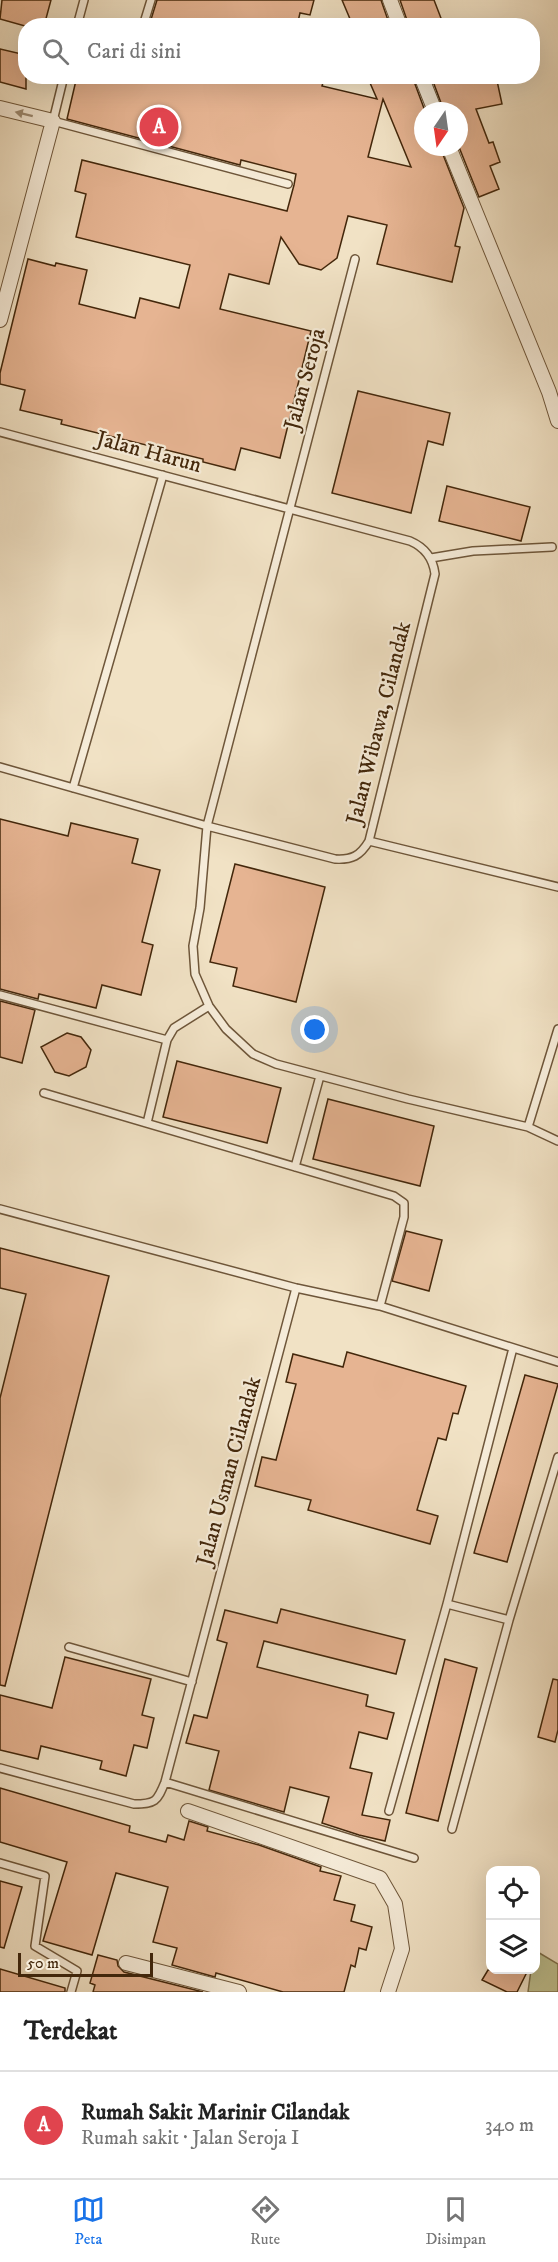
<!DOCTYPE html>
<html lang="id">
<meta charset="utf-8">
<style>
:root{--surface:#fff;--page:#f2f2f2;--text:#222;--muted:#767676;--line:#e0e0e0;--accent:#1a73e8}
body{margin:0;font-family:"IM FELL DW Pica",serif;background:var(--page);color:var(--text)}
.controls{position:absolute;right:18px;bottom:18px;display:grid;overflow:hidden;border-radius:12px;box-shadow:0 6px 24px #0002}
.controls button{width:54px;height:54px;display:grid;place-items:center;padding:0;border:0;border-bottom:2px solid var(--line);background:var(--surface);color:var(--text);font:30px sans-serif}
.compass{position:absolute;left:414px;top:102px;width:54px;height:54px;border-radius:50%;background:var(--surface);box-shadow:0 6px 24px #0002;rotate:193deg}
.scale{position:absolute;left:18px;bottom:15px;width:135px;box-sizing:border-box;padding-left:6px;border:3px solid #43270b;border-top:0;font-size:16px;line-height:21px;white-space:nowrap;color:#43270b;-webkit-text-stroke:4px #f6ecd9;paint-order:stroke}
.you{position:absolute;left:315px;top:1030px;width:21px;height:21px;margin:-15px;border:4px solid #fff;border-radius:50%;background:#1a73e8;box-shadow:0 0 0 9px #1a73e833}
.badge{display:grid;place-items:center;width:39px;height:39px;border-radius:50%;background:var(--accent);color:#fff;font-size:20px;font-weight:700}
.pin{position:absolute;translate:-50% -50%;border:3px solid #fff;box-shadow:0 2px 6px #0006}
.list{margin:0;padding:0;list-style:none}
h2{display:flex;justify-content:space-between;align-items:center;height:78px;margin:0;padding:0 24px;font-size:26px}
h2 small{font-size:20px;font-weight:400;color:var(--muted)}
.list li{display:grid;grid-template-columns:39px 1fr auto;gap:18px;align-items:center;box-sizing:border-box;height:108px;padding:0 24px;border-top:2px solid var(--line)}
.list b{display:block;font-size:22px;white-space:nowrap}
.list p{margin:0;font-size:20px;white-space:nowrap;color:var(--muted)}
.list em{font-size:20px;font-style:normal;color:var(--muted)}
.icon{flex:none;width:33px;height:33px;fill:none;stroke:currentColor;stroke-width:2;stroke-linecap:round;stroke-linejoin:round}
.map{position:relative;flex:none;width:558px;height:1992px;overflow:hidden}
.search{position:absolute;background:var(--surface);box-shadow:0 6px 24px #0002;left:18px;right:18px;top:18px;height:66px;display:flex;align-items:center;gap:15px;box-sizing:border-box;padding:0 21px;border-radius:24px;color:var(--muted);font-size:22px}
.sheet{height:186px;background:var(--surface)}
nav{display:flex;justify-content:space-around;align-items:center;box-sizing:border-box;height:84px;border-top:2px solid var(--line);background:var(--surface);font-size:16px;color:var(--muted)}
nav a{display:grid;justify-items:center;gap:3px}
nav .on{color:var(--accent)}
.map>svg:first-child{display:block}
</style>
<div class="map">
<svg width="558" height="1992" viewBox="0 0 558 1992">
<rect width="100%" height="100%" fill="#f1e2c5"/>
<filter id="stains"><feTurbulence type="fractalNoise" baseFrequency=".00333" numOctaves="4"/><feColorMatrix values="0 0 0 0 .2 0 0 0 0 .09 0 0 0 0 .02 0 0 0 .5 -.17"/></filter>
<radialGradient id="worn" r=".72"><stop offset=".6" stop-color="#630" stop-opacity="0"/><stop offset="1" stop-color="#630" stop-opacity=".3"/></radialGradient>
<path fill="#c0c291" stroke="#82744e" stroke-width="1.5" d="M536,1951L558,1964V1992H528L531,1970H536Z"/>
<path fill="#e6b492" stroke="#43270b" stroke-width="1.5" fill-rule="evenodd" d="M2,0H51L44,26H25L0,19Z
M157,0H314L310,15L300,13L297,26H149Z
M342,0H381L390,26H353Z
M400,0H434L444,26H409Z
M0,49L26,55V89L0,82Z
M77,76H278L292,80L293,76H325L322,86L377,99L367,76H412L425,111H423V147H440L464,208L455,246L460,247L452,282L377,264L387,225L348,216L337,258L321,270L299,264L281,237L269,284L229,274L220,309L311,331L280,458L241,448L235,470L203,462V459L61,424L62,420L20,410L25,390L0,384V373L28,259L55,266L56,263L87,270L79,304L135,318L140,298L179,308L190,265L76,237L86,194L75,191L82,160L287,211L294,185L296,174L241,160L240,165L67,119ZM383,99L411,167L368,157Z
M431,76H496L502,104L476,109L489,143L493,142L500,162L490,166L499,189L479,197L459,147V111H444Z
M358,391L450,413L443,445L428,441L411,513L332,493Z
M447,486L530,507L521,541L439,521Z
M0,819L68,836L71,823L138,839L132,863L160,870L142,942L153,945L141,995L102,985L96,1008L39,994L38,999L0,989Z
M235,864L325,887L296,1002L233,986L237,968L210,962Z
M0,1001L35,1010L22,1063L0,1057Z
M67,1033L81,1037L91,1050L86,1067L69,1076L55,1072L41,1047Z
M177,1061L281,1088L267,1143L163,1117Z
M328,1099L434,1126L420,1186L313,1159Z
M406,1231L442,1240L429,1291L392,1281Z
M0,1248L109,1276L5,1686L0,1685V1398L26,1294L0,1288Z
M347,1352L466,1386L458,1414L453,1413L446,1440L438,1438L417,1510L438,1516L430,1544L308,1510L311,1500L255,1486L262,1457L276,1460L296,1384L286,1382L293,1354L343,1367Z
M525,1375L558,1384L507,1562L474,1553Z
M281,1609L405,1640L396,1674L264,1641L257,1667L368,1695L366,1706L394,1713L387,1739L359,1732L350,1768L372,1773L362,1815L390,1820L385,1841L359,1835L322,1823L329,1797L290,1787L284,1812L209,1790L219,1751L186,1743L194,1715L207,1718L227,1643L217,1640L225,1610L277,1623Z
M65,1657L151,1679L142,1715L154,1718L147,1748L134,1745L126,1776L100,1769L102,1761L41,1746L38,1759L0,1750V1695L52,1708Z
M445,1659L477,1668L438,1821L406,1813Z
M553,1679L558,1680V1730L555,1742L538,1737Z
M0,1788L130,1826L129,1832L166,1842L168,1835L184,1840L189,1821L208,1827L207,1831L259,1845L321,1867L320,1871L341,1876L334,1900L355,1905L351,1921L372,1927L366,1950L359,1948L355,1967L351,1965L344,1992H283L216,1973L215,1977L172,1965L177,1948L153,1942L168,1887L116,1873L92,1955L43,1941L67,1862L0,1842Z
M0,1881L22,1887L4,1948L0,1947Z
M98,1955L117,1960L118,1966L124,1972L203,1992H93L95,1985L90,1983Z
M0,1969L65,1988V1992H0Z
M488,1970H528L517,1992H507L482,1980Z"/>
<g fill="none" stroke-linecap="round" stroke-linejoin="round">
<g stroke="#6e563a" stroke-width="10">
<path id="service" d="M77,26L84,0
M143,26L151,0
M64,76L53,121L288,184
M355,259L207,826L200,908L193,946L195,974L209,1006L226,1029L253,1054L276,1064L408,1099L528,1127L558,1141
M0,432L410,541C424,547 433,558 435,574L369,841C360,856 352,860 335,859L207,826L0,767
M431,558L473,551L552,547
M73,788L163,475
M369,841L558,887
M0,995L167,1040
M44,1093L394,1196L404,1203V1217L380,1306
M147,1123L167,1040L174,1028L209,1006
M528,1127L558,1029
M295,1167L320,1076
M0,1209L296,1288L380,1306L558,1362
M447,1604L509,1620
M69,1647L192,1682
M0,1768L134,1804C155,1804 157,1802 165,1782L296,1288
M165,1782L414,1858
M389,1811L447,1604L513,1348
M452,1829L509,1620L558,1457
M0,1863L45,1876L35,1946L77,1971L71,1992"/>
</g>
<g stroke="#6e563a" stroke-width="16">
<path id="minor" d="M390,0L400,26
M421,76L435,111
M0,108L53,121L0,320
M449,147L549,392L558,421
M188,1811L380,1878L395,1904L402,1949L388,1992
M126,1963L239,1992"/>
</g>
<use href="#service" stroke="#f6ecd9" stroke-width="7"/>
<use href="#minor" stroke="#f6ecd9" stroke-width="14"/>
</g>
<defs><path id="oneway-solid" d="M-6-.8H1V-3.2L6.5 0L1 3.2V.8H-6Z" transform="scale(1.5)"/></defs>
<use fill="#9c8a72" href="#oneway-solid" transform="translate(24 114) rotate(-166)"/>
<g text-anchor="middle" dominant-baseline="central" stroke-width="4.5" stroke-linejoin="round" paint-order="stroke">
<g font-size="22" fill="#43270b" stroke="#f6ecd9">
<text transform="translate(305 379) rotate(-75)">Jalan Seroja</text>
<text transform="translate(149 452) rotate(15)">Jalan Harun</text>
<text transform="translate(379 723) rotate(-76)">Jalan Wibawa, Cilandak</text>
<text transform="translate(229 1471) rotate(-75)">Jalan Usman Cilandak</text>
</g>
</g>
<rect width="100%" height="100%" filter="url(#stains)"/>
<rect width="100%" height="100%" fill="url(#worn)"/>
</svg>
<div class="controls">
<button><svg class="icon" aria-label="locate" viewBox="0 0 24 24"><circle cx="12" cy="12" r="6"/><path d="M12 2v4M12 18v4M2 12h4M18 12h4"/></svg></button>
<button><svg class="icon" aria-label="layers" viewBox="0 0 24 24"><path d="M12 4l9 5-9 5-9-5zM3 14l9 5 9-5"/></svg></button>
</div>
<svg class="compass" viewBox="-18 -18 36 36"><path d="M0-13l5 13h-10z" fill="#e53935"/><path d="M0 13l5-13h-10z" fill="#767676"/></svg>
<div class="scale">50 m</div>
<div class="you"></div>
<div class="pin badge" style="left:159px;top:127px;background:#e0444e">A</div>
<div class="search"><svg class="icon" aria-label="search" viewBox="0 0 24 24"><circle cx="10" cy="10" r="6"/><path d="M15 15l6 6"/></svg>Cari di sini</div>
</div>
<section class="sheet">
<h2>Terdekat<small></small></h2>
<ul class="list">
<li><span class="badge" style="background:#e0444e">A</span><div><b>Rumah Sakit Marinir Cilandak</b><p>Rumah sakit · Jalan Seroja I</p></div><em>340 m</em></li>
</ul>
</section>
<nav>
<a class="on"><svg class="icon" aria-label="map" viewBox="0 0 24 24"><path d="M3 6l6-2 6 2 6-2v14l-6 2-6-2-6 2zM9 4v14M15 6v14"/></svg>Peta</a>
<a><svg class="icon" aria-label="directions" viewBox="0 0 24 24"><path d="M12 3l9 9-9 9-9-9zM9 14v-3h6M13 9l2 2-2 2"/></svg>Rute</a>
<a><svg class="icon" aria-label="saved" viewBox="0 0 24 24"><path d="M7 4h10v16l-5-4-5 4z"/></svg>Disimpan</a>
</nav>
